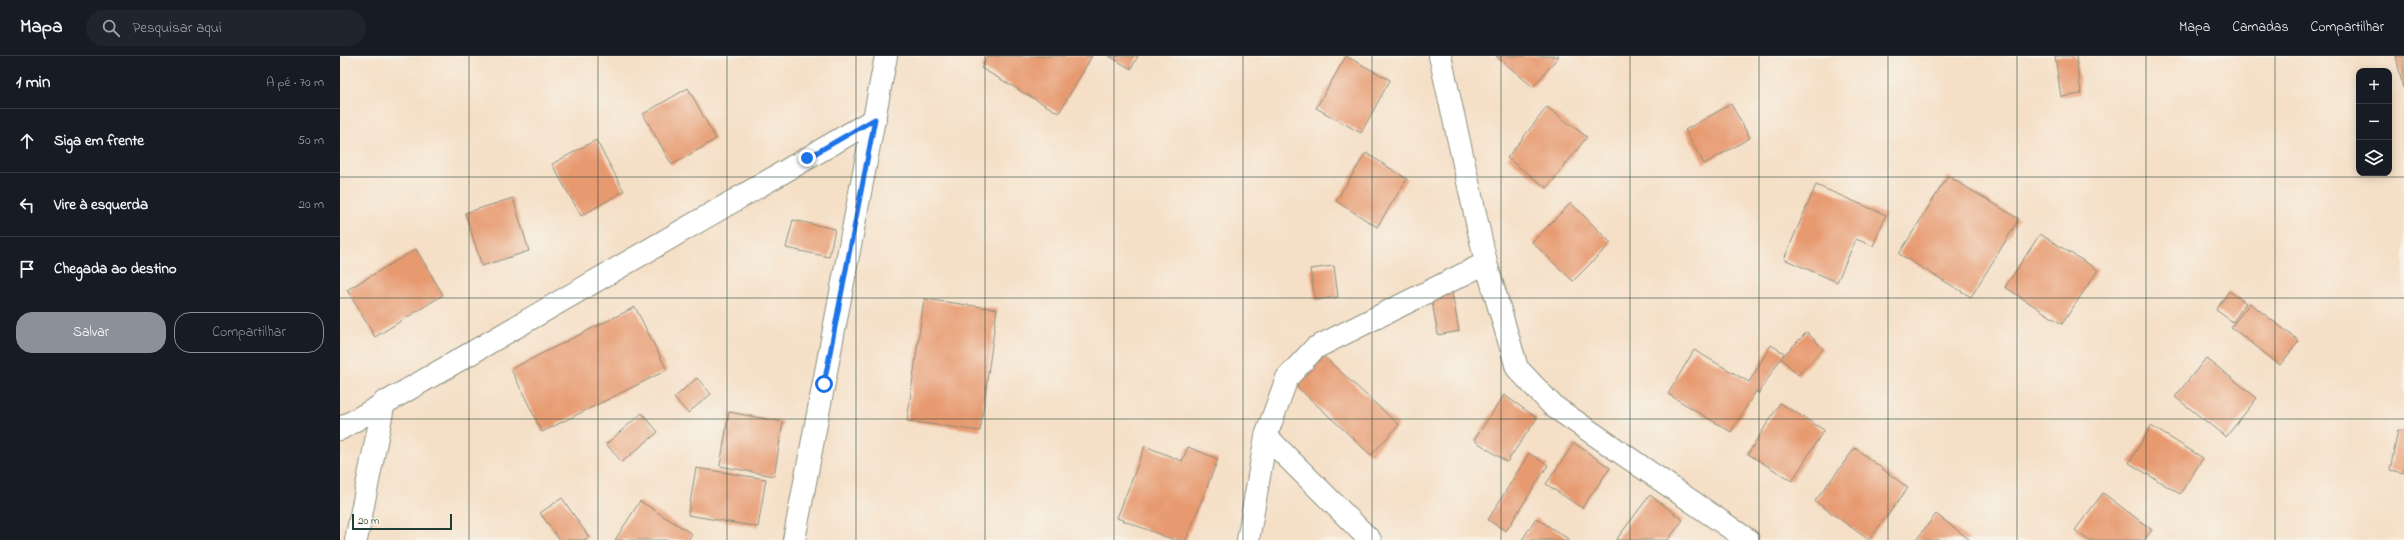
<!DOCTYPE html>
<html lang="pt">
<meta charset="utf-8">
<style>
:root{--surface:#171b24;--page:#20242c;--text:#f1f3f6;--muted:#9ea1a6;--line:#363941;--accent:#8c9099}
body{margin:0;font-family:"Indie Flower",sans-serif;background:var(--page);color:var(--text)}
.controls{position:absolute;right:12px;top:12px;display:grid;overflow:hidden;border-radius:8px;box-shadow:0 2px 10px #0003}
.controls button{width:36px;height:36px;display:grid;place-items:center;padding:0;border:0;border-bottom:1px solid var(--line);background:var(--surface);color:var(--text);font:20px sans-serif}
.scale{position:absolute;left:12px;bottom:10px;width:100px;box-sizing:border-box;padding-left:4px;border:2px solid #1f3d34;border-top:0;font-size:11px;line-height:14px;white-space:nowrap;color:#1f3d34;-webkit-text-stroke:3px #f7f3e8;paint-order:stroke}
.stop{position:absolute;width:12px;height:12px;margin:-9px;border:3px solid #1a73e8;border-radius:50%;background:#fff}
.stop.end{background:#1a73e8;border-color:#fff;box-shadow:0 1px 4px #0008}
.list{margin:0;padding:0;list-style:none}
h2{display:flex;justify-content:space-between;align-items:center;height:52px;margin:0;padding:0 16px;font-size:17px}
h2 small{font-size:13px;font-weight:400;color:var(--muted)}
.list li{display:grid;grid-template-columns:26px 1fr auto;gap:12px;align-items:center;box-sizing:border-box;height:64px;padding:0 16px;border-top:1px solid var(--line)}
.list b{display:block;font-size:15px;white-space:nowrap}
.list em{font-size:13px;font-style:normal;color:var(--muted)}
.actions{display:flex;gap:8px;padding:12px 16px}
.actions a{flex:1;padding:9px 0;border:1px solid var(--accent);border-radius:16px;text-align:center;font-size:14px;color:var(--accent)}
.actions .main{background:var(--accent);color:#fff}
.icon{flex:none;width:22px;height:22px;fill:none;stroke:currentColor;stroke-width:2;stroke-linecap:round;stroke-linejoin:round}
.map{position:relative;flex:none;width:2064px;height:484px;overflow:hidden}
header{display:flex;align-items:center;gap:24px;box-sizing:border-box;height:56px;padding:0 20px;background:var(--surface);border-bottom:1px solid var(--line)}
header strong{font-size:19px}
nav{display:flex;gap:22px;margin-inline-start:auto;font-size:14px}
.search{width:280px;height:36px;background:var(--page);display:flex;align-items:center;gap:10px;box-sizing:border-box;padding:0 14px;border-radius:22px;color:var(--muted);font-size:15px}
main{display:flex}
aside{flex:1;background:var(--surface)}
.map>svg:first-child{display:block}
</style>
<header>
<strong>Mapa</strong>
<div class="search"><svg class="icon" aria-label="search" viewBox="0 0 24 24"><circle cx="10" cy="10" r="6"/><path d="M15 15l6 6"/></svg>Pesquisar aqui</div>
<nav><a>Mapa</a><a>Camadas</a><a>Compartilhar</a></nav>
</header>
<main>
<aside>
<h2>1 min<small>A pé · 70 m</small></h2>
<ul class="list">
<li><svg class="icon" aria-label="ahead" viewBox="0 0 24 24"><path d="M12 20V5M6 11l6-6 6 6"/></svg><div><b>Siga em frente</b></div><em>50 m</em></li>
<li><svg class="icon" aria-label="left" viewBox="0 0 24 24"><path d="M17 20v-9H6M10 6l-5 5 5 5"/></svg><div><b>Vire à esquerda</b></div><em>20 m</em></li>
<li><svg class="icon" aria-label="arrive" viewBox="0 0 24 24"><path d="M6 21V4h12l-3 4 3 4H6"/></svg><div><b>Chegada ao destino</b></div></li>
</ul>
<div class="actions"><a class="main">Salvar</a><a>Compartilhar</a></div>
</aside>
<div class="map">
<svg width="2064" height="484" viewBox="0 0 2064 484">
<rect width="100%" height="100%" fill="#f7f3e8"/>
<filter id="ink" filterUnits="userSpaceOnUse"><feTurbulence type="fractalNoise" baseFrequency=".025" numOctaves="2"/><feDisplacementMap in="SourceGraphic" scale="8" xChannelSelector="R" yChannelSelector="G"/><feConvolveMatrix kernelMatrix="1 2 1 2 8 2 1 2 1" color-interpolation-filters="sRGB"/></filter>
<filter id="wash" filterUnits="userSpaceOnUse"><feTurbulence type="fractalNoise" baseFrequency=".012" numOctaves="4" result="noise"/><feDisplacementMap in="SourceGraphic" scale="16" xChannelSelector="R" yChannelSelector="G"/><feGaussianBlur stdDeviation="0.9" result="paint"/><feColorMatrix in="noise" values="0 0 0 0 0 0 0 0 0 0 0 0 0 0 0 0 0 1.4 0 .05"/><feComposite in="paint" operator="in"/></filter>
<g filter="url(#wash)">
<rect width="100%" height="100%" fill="#f5dfc6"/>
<g id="blocks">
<path fill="#e79a6f" d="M648,0H752L719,57L641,12Z
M769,0H798L791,13Z
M1006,0L1050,24L1021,77L976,52Z
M1156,0H1219L1193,31Z
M1715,0H1736L1741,38L1721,41Z
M2056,0H2064V32H2063Z
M348,32L376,83L332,109L303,58Z
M1391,48L1410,82L1364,108L1345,74Z
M1207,51L1247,81L1207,132L1167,102Z
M256,84L284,135L241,160L212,108Z
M1026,97L1067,123L1037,171L996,145Z
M1608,120L1679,163L1631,241L1559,198Z
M1476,129L1546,159L1533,190L1516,183L1497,226L1444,203Z
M173,142L189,195L142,210L125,157Z
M1231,147L1271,187L1233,225L1192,186Z
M453,164L495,173L489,201L446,192Z
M1700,178L1758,214L1722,268L1665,231Z
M76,193L103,239L35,281L7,234Z
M994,210L998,241L975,244L970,213Z
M1110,225L1119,275L1098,279L1089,229Z
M1889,235L1906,247L1893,266L1876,254Z
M584,243L657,253L640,375L567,365Z
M1910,247L1959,285L1940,309L1891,271Z
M295,251L327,314L202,376L171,313Z
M1467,276L1483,293L1458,319L1441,302Z
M1431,289L1444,297L1419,337L1416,335L1391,376L1328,338L1354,294L1409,326Z
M981,298L1059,369L1031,399L954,328Z
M1866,302L1917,342L1886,381L1835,341Z
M357,322L371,338L348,357L334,342Z
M1164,339L1197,362L1167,406L1134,384Z
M1440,347L1484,374L1452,425L1408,398Z
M389,356L443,366L434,420L380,410Z
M302,357L318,376L282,406L266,388Z
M1811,370L1863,402L1840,438L1789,407Z
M2058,374L2064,375V417L2050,414Z
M1234,387L1270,412L1242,452L1206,428Z
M805,390L842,405L848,391L878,403L846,484H834L777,462Z
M1515,392L1568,432L1529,484L1475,445Z
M1189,397L1208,409L1166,475L1148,464Z
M356,412L426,423L418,471L348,459Z
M1763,437L1812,474L1804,484H1748L1735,474Z
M1310,439L1343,464L1328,484H1276Z
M222,442L249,481L244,484H220L200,457Z
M300,445L352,478L348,484H275Z
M1596,458L1630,484H1576Z
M1196,462L1230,484H1182Z"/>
</g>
</g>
<g filter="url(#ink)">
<use href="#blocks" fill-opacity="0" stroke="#8a8e7d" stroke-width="1"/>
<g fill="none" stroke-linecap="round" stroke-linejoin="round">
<g stroke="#8a8e7d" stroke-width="24">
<path id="street" d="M1100,0L1146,207L1177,312L1213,350L1408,484
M0,373L535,63
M926,380L1030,484
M16,484L44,346
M454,484L546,0
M908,484L926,380L947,322L975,292L1146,207"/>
</g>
<use href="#street" stroke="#fff" stroke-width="22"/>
</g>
</g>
<g fill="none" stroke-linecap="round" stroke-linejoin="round" filter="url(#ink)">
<path stroke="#1a73e8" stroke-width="5" d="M467,102L535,63L484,328"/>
</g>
<path fill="none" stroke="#1f3d34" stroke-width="1" stroke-opacity="0.55" d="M129,0V484M258,0V484M387,0V484M516,0V484M645,0V484M774,0V484M903,0V484M1032,0V484M1161,0V484M1290,0V484M1419,0V484M1548,0V484M1677,0V484M1806,0V484M1935,0V484M0,121H2064M0,242H2064M0,363H2064"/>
</svg>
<div class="controls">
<button>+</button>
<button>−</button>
<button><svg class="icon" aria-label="layers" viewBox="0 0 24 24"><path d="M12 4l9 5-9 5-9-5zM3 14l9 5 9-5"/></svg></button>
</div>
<div class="scale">20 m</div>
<div class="stop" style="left:484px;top:328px"></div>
<div class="stop end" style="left:467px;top:102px"></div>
</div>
</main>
